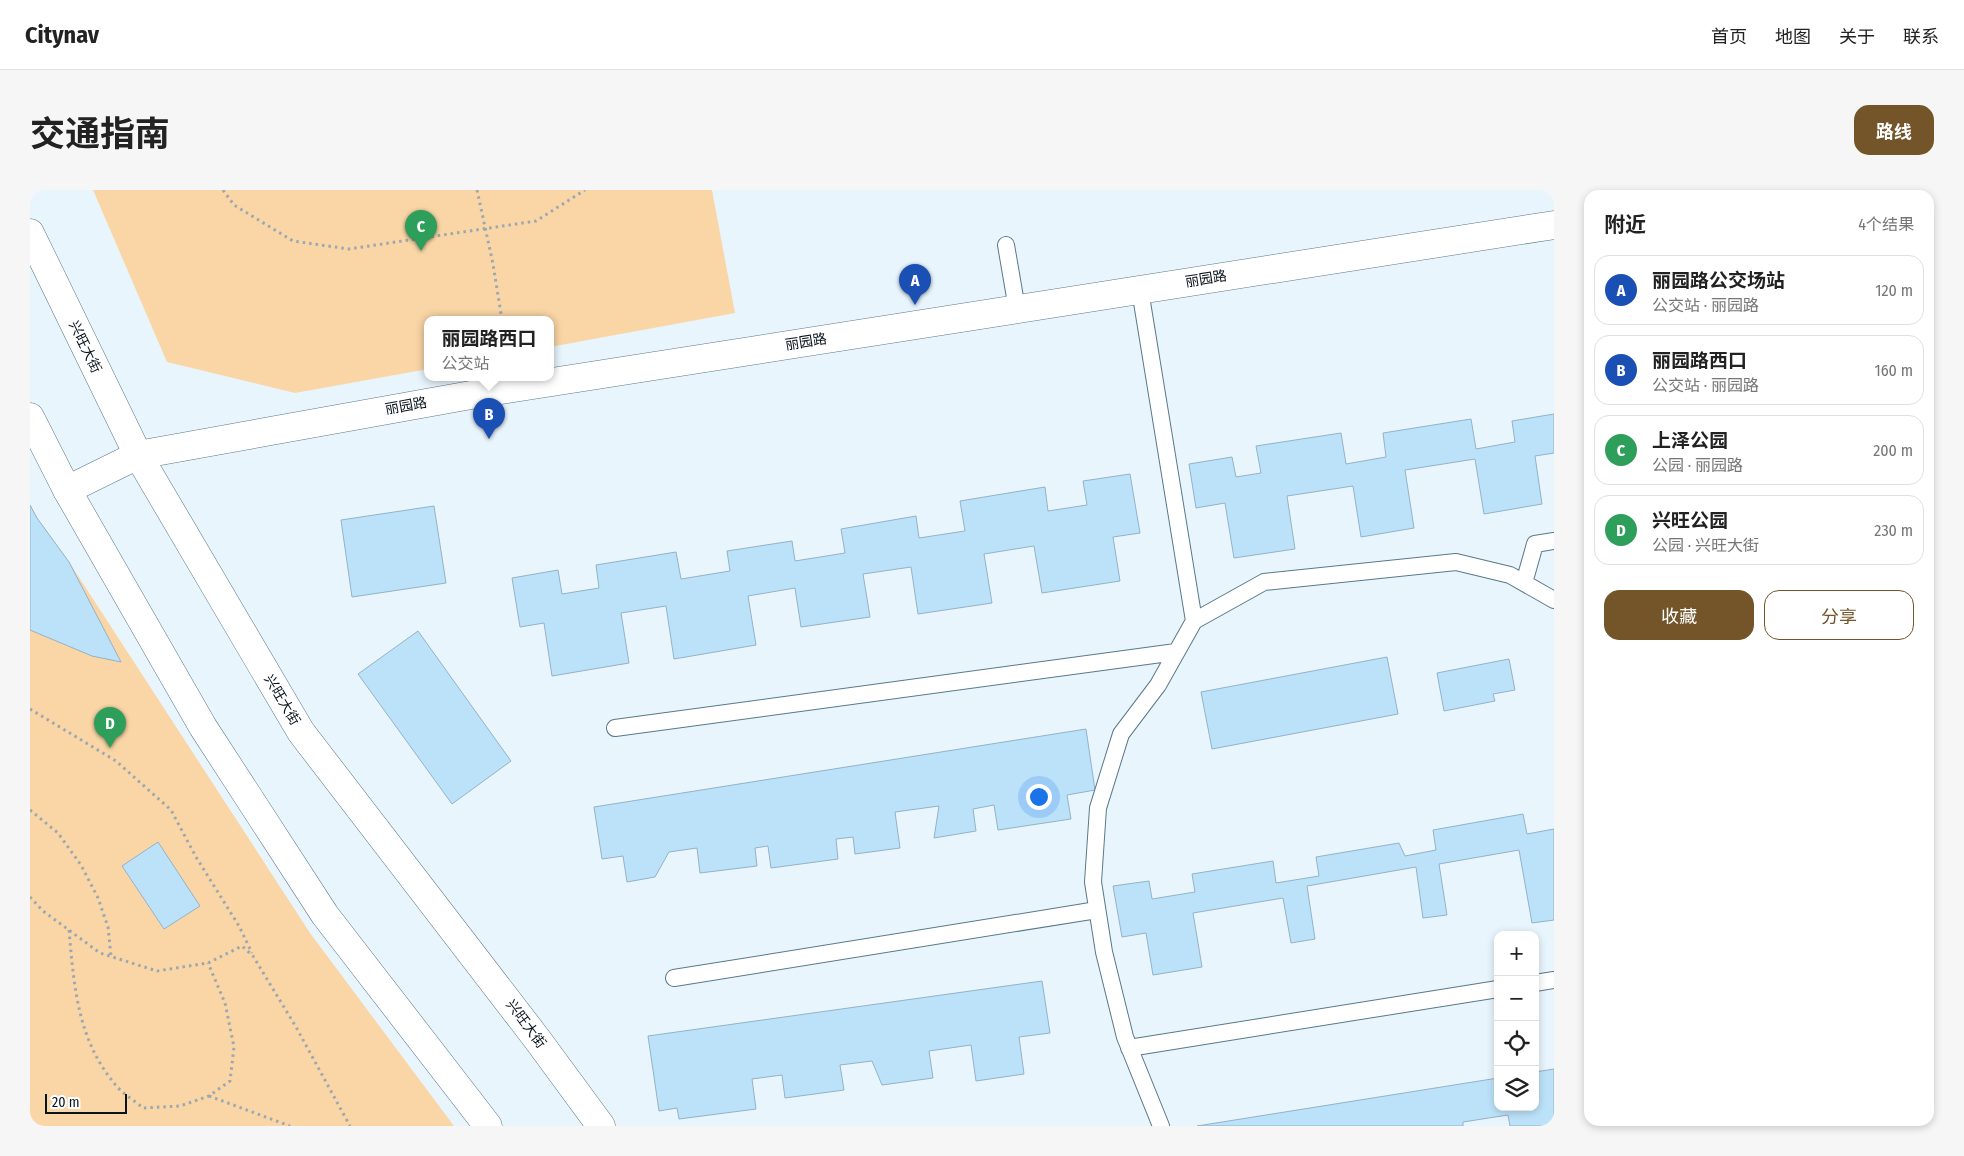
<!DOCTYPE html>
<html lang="zh">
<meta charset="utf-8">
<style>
:root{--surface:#fff;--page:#f6f6f6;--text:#222;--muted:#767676;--line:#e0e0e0;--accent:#735529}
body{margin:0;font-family:"Fira Sans Condensed","Noto Sans SC",sans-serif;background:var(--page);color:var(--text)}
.controls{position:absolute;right:15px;bottom:15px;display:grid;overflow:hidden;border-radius:10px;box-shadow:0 2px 8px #0003}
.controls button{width:45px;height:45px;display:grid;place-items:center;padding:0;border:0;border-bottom:1px solid var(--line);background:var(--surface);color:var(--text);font:25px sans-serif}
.scale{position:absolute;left:15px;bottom:12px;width:82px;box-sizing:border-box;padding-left:5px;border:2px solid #08131b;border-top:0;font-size:14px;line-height:18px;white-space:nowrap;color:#08131b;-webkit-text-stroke:4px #fff;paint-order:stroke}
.you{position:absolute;left:1008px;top:606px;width:18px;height:18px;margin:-12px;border:4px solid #fff;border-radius:50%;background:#1a73e8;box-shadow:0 0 0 8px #1a73e833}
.badge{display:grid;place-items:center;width:32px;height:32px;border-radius:50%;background:var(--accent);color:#fff;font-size:16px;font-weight:700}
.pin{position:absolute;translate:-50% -41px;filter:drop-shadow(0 1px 2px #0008)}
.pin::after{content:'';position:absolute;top:26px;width:18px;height:15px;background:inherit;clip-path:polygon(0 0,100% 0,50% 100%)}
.popup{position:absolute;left:394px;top:126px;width:130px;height:65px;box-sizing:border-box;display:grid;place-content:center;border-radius:10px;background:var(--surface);filter:drop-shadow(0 1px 4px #0005);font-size:16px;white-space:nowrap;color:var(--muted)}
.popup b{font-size:19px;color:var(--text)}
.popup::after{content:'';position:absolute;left:50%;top:100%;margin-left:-10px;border:10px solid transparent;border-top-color:var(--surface)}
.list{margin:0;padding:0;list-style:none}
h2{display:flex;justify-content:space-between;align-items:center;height:65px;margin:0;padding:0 20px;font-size:21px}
h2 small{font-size:16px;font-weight:400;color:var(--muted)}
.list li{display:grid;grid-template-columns:32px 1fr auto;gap:15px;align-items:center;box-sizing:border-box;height:70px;margin:0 10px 10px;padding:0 10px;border:1px solid var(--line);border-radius:15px}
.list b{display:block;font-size:19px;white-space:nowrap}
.list p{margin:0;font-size:16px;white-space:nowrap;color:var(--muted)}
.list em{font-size:16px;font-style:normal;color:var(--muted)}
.actions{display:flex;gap:10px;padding:15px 20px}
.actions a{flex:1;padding:11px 0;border:1px solid var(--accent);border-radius:15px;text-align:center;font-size:18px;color:var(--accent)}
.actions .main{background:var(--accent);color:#fff}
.icon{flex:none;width:28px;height:28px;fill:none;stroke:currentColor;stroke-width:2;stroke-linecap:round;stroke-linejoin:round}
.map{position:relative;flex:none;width:1524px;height:936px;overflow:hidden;border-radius:15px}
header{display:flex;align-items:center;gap:30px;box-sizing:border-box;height:70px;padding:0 25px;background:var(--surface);border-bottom:1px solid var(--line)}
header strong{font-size:24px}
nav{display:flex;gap:28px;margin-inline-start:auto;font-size:18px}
.intro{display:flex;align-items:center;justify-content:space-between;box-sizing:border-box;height:120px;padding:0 30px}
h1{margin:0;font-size:35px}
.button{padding:12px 22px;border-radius:15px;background:var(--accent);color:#fff;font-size:18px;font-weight:700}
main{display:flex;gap:30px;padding:0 30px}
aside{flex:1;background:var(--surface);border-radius:15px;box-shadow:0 2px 8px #0003}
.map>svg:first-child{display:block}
</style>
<header>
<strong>Citynav</strong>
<nav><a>首页</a><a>地图</a><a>关于</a><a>联系</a></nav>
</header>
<div class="intro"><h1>交通指南</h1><a class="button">路线</a></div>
<main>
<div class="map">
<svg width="1524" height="936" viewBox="0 0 1524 936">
<rect width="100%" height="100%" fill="#e8f5fd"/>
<path fill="#fad6a6" d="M63,0H682L705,123L520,157V130H398V179L265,203L137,172Z
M0,315L7,328L39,372L280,743L424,936H0Z"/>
<path fill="#bce2fa" stroke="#93b2c6" d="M1524,224V263L1505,266L1512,314L1454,324L1445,269L1375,280L1384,338L1331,347L1323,296L1257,306L1265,359L1204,368L1195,313L1166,318L1159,274L1202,267L1206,287L1231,283L1226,256L1311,243L1316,274L1356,267L1353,243L1441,229L1446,259L1485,252L1482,231Z
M1100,284L1110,343L1083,347L1090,391L1012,403L1004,356L954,364L962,413L888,424L881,377L833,384L840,427L771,437L765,398L718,406L726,455L644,469L636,416L591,423L599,473L522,486L514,433L490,437L482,388L528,380L532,404L569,398L566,375L646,362L651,389L700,381L697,361L762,351L765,371L815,363L811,339L886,326L889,348L935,341L930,311L1015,297L1018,321L1057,315L1053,291Z
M0,315L7,328L39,372L91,472L62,466L0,440Z
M404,316L416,393L322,407L311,330Z
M388,441L481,571L422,614L328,484Z
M1357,467L1368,524L1182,559L1171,502Z
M1479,469L1485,500L1463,504L1465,511L1414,521L1407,483Z
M1056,539L1065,600L1037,605L1041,629L968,640L964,615L943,619L946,641L904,648L909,616L865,622L870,658L825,664L823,647L806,649L808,669L741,678L738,656L725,658L727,676L670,683L667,658L639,662L625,687L597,692L593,666L572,669L564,617Z
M1493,624L1497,644L1524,639V730L1502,733L1489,660L1409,674L1417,725L1393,728L1386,677L1277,696L1285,749L1261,753L1253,708L1163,723L1172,777L1123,785L1116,743L1092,747L1083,696L1119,691L1122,709L1165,702L1162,684L1243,671L1246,693L1289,686L1286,667L1369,653L1375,666L1406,660L1403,640Z
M128,652L170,716L134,739L92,676Z
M1012,791L1020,843L989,847L994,884L946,891L941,855L899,861L903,888L852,895L842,871L810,875L814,900L755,908L752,885L722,889L726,919L649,929L647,918L629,921L618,846Z
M1524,879V936H1480L1478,925L1433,932V936H1167L1468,888V917H1505V882Z"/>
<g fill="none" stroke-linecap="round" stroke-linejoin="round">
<g stroke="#5a788a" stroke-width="18">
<path id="service" d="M976,55L987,119
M1110,100L1164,431
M1494,393L1505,354L1524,351
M585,538L1146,462
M644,788L1067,720
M1505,793L1524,790
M1099,858L1468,799
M1131,936L1095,847L1074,762L1063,692L1068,618L1091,544L1128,495L1164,431L1234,392L1426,372L1480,385L1524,410"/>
</g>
<g stroke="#5a788a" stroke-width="29">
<path id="tertiary" d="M37,300L108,265L452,203L1524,35"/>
</g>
<g stroke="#5a788a" stroke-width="29">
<path id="secondary" d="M0,43L108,265L271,542L507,849L571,936
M0,227L37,300L173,537L295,725L458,936"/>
</g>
<path stroke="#9ca8b0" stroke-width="3" stroke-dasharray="2.5 4" stroke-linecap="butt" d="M193,0L204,15L263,51L319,59L506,31L555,0
M447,0L463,74L472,130
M0,519L86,571L141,620L166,667L209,736L222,763
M0,620L28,643L51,675L68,708L78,737L81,766
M0,707L13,721L70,763L127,781L178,773L212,756L223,766L266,837L320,936
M39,740C44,795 47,848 84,893C91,903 104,910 113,918L150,916L179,906L200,891L204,857L195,813L178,773
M179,906L260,936"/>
<use href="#service" stroke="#fff" stroke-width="16"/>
<use href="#tertiary" stroke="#fff" stroke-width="28"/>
<use href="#secondary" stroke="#fff" stroke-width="28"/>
</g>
<g text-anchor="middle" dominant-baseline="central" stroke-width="4" stroke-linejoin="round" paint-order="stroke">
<g font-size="14" fill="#08131b" stroke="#fff">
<text transform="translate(1176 89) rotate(-9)">丽园路</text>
<text transform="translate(776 152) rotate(-9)">丽园路</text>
<text transform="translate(55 157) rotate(64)">兴旺大街</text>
<text transform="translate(376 216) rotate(-10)">丽园路</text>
<text transform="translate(252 510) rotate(59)">兴旺大街</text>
<text transform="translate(496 834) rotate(53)">兴旺大街</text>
</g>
</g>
</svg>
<div class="controls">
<button>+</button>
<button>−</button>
<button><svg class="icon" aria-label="locate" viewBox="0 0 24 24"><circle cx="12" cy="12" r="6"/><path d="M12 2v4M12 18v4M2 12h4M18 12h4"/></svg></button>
<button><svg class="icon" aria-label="layers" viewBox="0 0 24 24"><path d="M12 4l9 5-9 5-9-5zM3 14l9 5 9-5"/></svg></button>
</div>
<div class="scale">20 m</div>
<div class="you"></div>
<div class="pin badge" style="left:885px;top:115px;background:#1a4fb4">A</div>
<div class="pin badge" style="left:459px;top:249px;background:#1a4fb4">B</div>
<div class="popup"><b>丽园路西口</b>公交站</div>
<div class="pin badge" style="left:391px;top:61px;background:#2e9e5b">C</div>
<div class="pin badge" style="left:80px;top:558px;background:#2e9e5b">D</div>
</div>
<aside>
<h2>附近<small>4个结果</small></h2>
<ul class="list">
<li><span class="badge" style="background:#1a4fb4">A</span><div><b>丽园路公交场站</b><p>公交站 · 丽园路</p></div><em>120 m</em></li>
<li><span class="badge" style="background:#1a4fb4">B</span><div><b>丽园路西口</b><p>公交站 · 丽园路</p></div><em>160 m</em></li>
<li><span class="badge" style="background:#2e9e5b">C</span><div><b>上泽公园</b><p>公园 · 丽园路</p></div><em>200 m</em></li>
<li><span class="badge" style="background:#2e9e5b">D</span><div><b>兴旺公园</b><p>公园 · 兴旺大街</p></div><em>230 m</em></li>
</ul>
<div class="actions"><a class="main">收藏</a><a>分享</a></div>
</aside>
</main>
